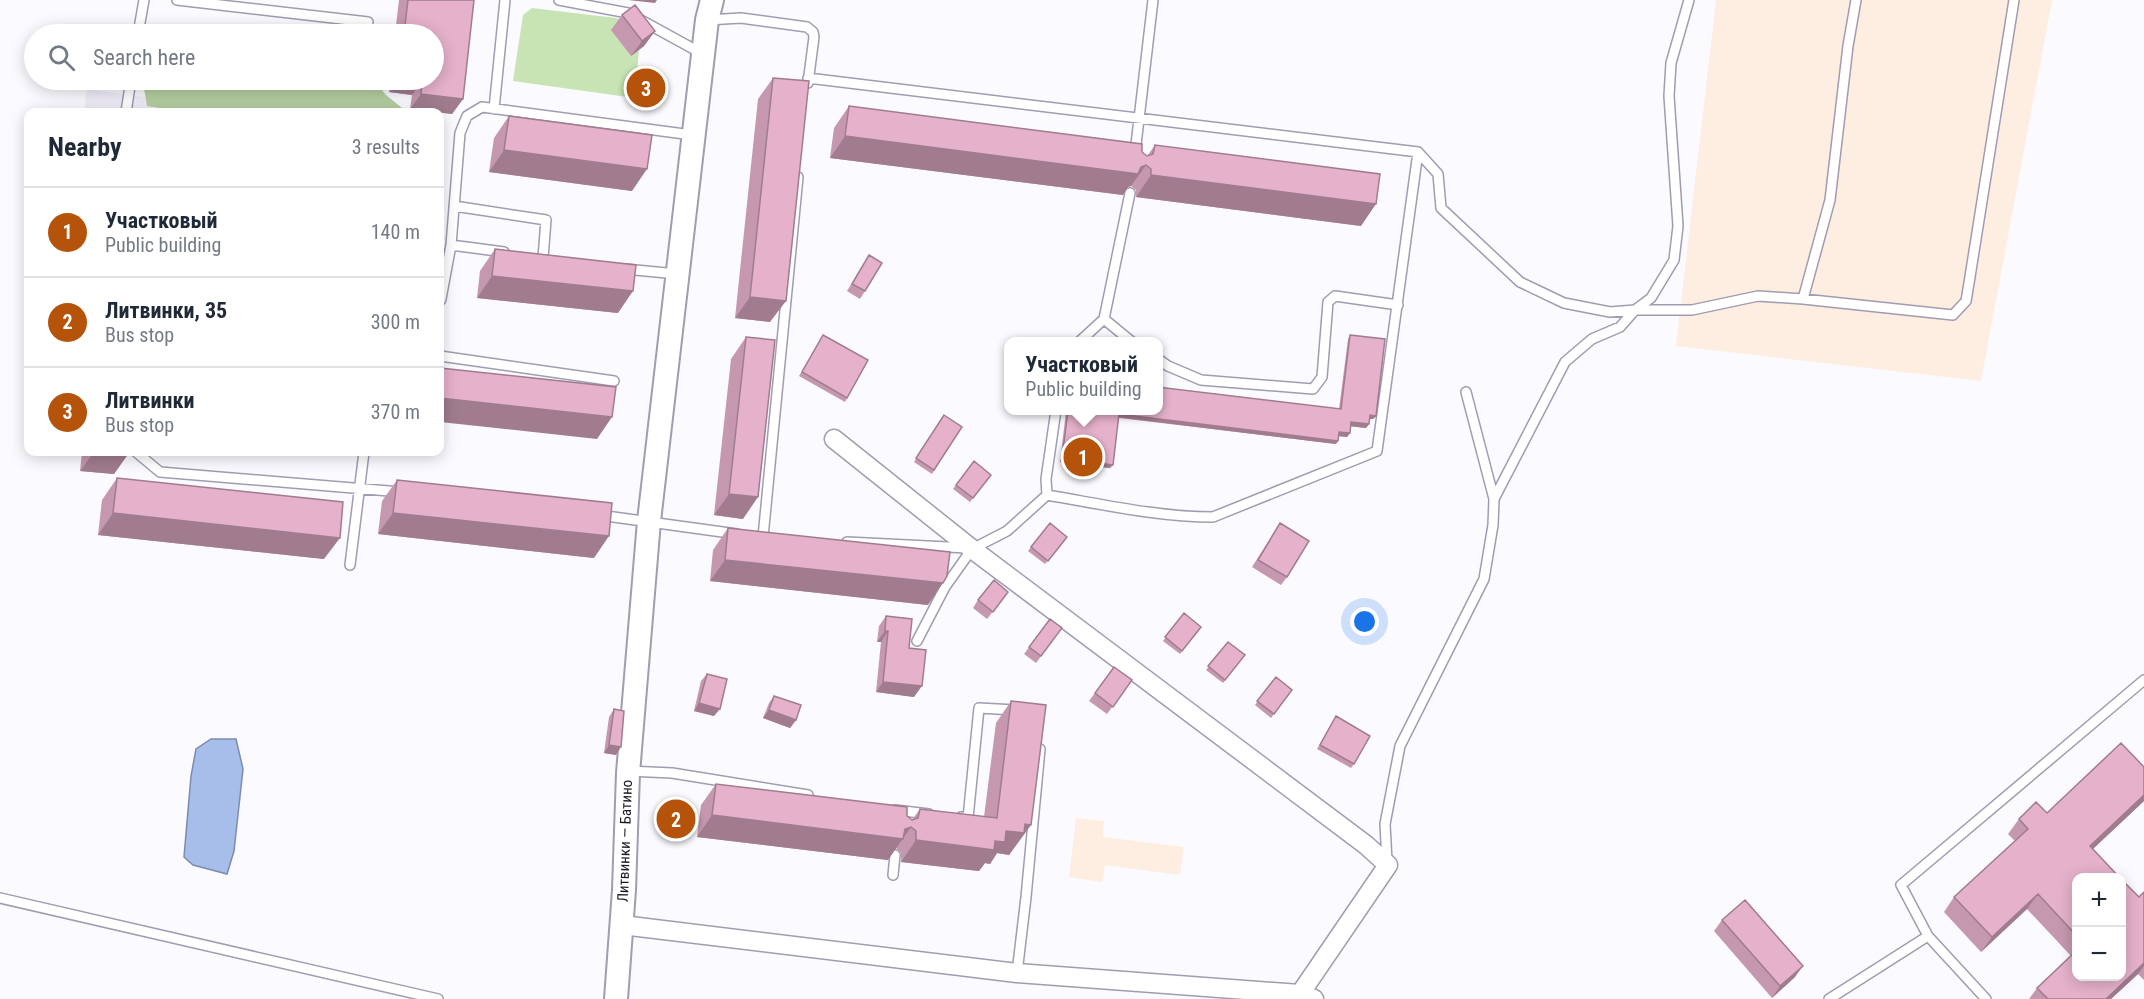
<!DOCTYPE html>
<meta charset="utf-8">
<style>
:root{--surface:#fff;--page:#f6f6f7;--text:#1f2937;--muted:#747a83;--line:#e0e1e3;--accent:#b45309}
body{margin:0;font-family:"Roboto Condensed",sans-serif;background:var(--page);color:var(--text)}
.controls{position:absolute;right:18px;bottom:18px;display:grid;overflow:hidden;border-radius:12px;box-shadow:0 3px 15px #0003}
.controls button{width:54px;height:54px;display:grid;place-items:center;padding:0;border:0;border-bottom:2px solid var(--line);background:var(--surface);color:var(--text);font:30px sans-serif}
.you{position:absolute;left:1365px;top:622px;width:21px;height:21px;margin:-15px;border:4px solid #fff;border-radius:50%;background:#1a73e8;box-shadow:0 0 0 9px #1a73e833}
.badge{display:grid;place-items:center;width:39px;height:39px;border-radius:50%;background:var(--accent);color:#fff;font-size:20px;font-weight:700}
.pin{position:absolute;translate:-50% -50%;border:3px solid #fff;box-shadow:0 2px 6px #0006}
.popup{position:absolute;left:1004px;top:337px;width:159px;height:78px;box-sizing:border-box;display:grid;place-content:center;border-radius:12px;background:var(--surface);filter:drop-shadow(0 2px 4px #0005);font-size:20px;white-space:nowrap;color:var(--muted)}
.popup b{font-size:22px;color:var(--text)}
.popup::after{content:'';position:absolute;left:50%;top:100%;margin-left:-12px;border:12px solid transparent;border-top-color:var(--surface)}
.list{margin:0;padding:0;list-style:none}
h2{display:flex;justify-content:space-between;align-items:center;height:78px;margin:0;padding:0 24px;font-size:26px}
h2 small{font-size:20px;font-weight:400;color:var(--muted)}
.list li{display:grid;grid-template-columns:39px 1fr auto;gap:18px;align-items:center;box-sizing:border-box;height:90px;padding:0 24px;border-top:2px solid var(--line)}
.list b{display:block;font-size:22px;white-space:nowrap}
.list p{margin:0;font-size:20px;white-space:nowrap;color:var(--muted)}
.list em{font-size:20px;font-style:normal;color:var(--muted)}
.icon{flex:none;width:33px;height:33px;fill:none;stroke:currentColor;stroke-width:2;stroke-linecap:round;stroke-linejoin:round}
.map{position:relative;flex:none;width:2144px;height:999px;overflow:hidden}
.search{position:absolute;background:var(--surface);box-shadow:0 3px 15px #0003;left:24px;top:24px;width:420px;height:66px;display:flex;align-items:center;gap:15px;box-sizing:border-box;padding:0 21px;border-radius:33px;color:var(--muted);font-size:22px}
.panel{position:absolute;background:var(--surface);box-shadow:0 3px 15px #0003;left:24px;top:108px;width:420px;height:348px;border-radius:12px}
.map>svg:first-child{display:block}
</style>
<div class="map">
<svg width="2144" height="999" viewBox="0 0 2144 999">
<rect width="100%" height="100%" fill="#fbfaff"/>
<path fill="#fdeee1" d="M1716,0H2052L1981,381L1676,346Z
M1076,818L1104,821L1103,837L1184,847L1180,875L1105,865L1102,882L1069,877Z"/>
<path fill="#f0edf9" d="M87,89L254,112H84Z"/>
<path fill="#c8e3b4" d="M532,8L616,18L624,20L639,49L635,98L513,81L523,15Z"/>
<path fill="#b4cea0" d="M161,80H374L386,95L407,112H186L147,106L144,88Z"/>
<path fill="#a7bdea" stroke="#7d8cae" stroke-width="1.5" d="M211,739H236L243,769L234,851L227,874L193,865L184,857L191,776L196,749Z"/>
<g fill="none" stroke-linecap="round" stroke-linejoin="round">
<g stroke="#a09cb1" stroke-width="12">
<path id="service" d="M177,0L368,22
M559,0L628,13L701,53
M707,20L741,18L807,27L813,32L814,37L808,83
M138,34L144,0
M808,78L1418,152L1438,174L1441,208L1520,282L1564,303L1610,312L1635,310H1692L1758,296L1803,299L1953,315L1966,301L1969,283L2014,0
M494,109L505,0
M126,112L131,80
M1135,153L1153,0
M454,206L546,220L543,258
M451,245L460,133L467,116L482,107L692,135
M625,269L677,274
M1803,299L1830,200L1848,46L1856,0
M440,301L441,299L451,245L504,252
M1104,319L1132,342
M1079,342L1104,319L1130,193
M440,356L614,381
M1158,359L1168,366L1201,380L1313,389L1322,377L1328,302L1335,296L1398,305
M136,452L160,472L401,492
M1047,495L1046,479L1056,410
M1494,499L1565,362L1592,339L1620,327L1635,310L1651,298L1674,260L1678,226L1669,96L1671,63L1689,0
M599,515L737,534
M763,537L798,177
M847,542L968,548
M350,565L364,452
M917,641L945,587L972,549L1007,531L1047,495C1101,504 1157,517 1213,517L1377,451L1418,152
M628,771L672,773L808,795
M895,810L929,814
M961,817L968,818L979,708L1015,710
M1387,862L1385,824L1400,746L1484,579L1493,525L1494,499L1466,392
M893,875L895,855
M0,898L438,999
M1928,936L1901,885L2144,680
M1017,973L1026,897L1040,749
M1829,999L1928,936L1986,999"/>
</g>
<g stroke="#a09cb1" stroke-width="21">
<path id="minor" d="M834,439L972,549L1366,845L1388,865L1300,994
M622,925L1017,973L1300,994L1314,999"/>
</g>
<g stroke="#a09cb1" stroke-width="26">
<path id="tertiary" d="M616,999L624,890L628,773L649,521L707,20L712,0"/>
</g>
<use href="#service" stroke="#fff" stroke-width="9"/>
<use href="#minor" stroke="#fff" stroke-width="18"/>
<use href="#tertiary" stroke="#fff" stroke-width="22"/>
</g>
<path fill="#c598af" d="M399,0H474L463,99L452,114L410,109L412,95L389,92L391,80H434V34H395Z
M622,15L655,31L644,46L631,56L611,30Z
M773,78L770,322L735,318L758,99Z
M849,106L1142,152L1147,156L1148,155L1155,145L1361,226L1136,197V190L1131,186L1128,187L1123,195L830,158L834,128Z
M509,116L632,191L489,172L494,138Z
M495,249L618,313L477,298L480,271Z
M869,255L865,291L860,299L847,291Z
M823,335L847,398L845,402L799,376Z
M1350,335L1376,416L1373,419H1369V424L1366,428L1350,426V433L1347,437L1339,436L1336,444L1119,418L1110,468L1060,462L1066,411L1339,409L1348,339Z
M746,337L743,519L714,515L731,359Z
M944,415L962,427L932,474L914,462Z
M82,452H129L114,474L80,471Z
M974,461L991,475L970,502L953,489Z
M117,478L324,559L98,535L102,500Z
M397,480L594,558L378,534L382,501Z
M1050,523L1067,537L1045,564L1028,551Z
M1280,523L1287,577L1281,585L1252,567Z
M728,528L928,605L710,581L713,550Z
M1003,599L987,619L973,608L978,600Z
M1184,613L1201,627L1180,654L1163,641Z
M886,616L909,648L914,697L876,692L881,642H877L879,626Z
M1050,619L1062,628L1036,663L1024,654Z
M1228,642L1245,655L1223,683L1206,670Z
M1114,667L1132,680L1107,714L1089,701Z
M707,674L714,716L694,711L701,681Z
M1276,677L1292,690L1271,718L1255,705Z
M774,696L796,720L790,728L763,718L769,703Z
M1011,701L1016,846H1015L1009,855L997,853L990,864L985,863L979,871L901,862V853L896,848L888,860L697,837L701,805L716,784L907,816L912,820L920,809L984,817L996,723Z
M614,709L616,755L604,753L609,717Z
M1336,716L1354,764L1351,768L1317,749Z
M2144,801L2093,849L2076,878V976L2139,897L2144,892V980L2138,974L2111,999H2029L2037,988L2071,956L2027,909L1981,952L1944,912L1954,897L2015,841L2008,834L2019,819L2047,813Z
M1722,920L1795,977L1772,998L1714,931Z"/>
<path fill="#a07c8e" d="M628,0H657L655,3Z
M655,31L644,46L631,56L642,41Z
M398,80H422L412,95L389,92Z
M421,94L463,99L452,114L410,109Z
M845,136L1141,167L1146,165L1131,186L1128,187L1123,195L830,158Z
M504,150L647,169L632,191L489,172Z
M1151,175L1376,204L1361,226L1136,197Z
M492,276L633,291L618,313L477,298Z
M750,297L786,301L770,322L735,318Z
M440,398L612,417L597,439L440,422Z
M1119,414L1338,441L1336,444L1116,417Z
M1370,415L1376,416L1373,419H1367Z
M1351,422L1369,424L1366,428L1348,426Z
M1339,432L1350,433L1347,437L1337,436Z
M94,452H118L129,453L114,474L80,471Z
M1062,458L1113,465L1110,468L1060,462Z
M729,494L758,497L743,519L714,515Z
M113,513L340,538L324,559L98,535Z
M393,513L609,536L594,558L378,534Z
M725,560L943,583L928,605L710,581Z
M885,631H888L881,642H877Z
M883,682L922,686L914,697L876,692Z
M699,703L720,709L714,716L694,711Z
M769,710L796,720L790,728L763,718Z
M609,745L621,747L616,755L604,753Z
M2144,795V801L2080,861L2090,846Z
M712,815L905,829L911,827L888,860L697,837Z
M1025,824L1031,825L1009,855L997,853L990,864L985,863L979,871L901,862L916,840L995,841L1006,831Z
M2038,894L2027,909L1981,952L1992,937Z
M2144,963V966L2138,974L2111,999H2106Z
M1803,966L1795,977L1772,998L1780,986Z"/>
<path fill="#e5b1cb" stroke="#a07c8e" stroke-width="1.5" d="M408,0H474L463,99L421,94L422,80H421H434V34H404Z
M635,5L655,31L642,41L622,15Z
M773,78L809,81L786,301L750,297Z
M849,106L1142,144V152L1147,156L1153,154L1155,145L1380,174L1376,204L1151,175V169L1146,165L1141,167L1138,174L845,136Z
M509,116L652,135L647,169L504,150Z
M495,249L636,265L633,291L492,276Z
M869,255L882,263L865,291L852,284Z
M823,335L868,360L847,398L802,372Z
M1350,335L1385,339L1376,416L1370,415L1369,424L1351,422L1350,433L1339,432L1338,441L1119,414L1113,465L1062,458L1068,411H1158V387L1341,409Z
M746,337L775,340L758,497L729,494Z
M440,368L616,387L612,417L440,398Z
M944,415L962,427L934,470L916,458Z
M974,461L991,475L973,498L956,485Z
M117,478L343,502L340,538L113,513Z
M397,480L612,503L609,536L393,513Z
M1050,523L1067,537L1048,561L1031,547Z
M1280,523L1309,541L1287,577L1258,560Z
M728,528L950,552L947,576L943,583L725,560Z
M994,580L1008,592L993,612L978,600Z
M1184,613L1201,627L1182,651L1165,637Z
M886,616L912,619L909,648L926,650L922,686L883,682L888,631H885Z
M1050,619L1062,628L1041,656L1029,647Z
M1228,642L1245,655L1225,680L1208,666Z
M1114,667L1132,680L1113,707L1095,693Z
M707,674L727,679L720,709L699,703Z
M1276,677L1292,690L1274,714L1257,701Z
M774,696L801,705L796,720L769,710Z
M1011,701L1046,705L1031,825L1025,824L1024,833L1006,831L1005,842L995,841L994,850L916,840V831L911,827L905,829L903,839L712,815L716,784L907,807V816L912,820L918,818L920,809L997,818Z
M614,709L624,711L621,747L609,745Z
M1336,716L1370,736L1354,764L1320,745Z
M2121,743L2144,767V795L2090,846L2120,878H2076V935L2038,894L1992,937L1954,897L2028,829L2019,819L2036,802L2047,813Z
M2121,879L2139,897L2144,892V963L2106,999H2048L2037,988L2076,951V976H2121Z
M1745,900L1803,966L1780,986L1722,920Z"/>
<g text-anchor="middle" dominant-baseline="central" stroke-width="4.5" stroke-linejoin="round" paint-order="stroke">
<g font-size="15" fill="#1b1921" stroke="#fff">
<text transform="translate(625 841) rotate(-88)">Литвинки — Батино</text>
</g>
</g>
</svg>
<div class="controls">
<button>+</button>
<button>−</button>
</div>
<div class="you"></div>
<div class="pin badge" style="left:1083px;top:457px">1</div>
<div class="popup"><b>Участковый</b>Public building</div>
<div class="pin badge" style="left:676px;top:819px">2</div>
<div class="pin badge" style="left:646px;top:88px">3</div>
<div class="search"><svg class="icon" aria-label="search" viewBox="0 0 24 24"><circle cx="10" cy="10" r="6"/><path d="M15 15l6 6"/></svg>Search here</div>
<section class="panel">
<h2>Nearby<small>3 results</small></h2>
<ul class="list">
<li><span class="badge">1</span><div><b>Участковый</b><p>Public building</p></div><em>140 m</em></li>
<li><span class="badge">2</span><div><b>Литвинки, 35</b><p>Bus stop</p></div><em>300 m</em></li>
<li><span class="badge">3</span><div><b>Литвинки</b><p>Bus stop</p></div><em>370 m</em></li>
</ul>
</section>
</div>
